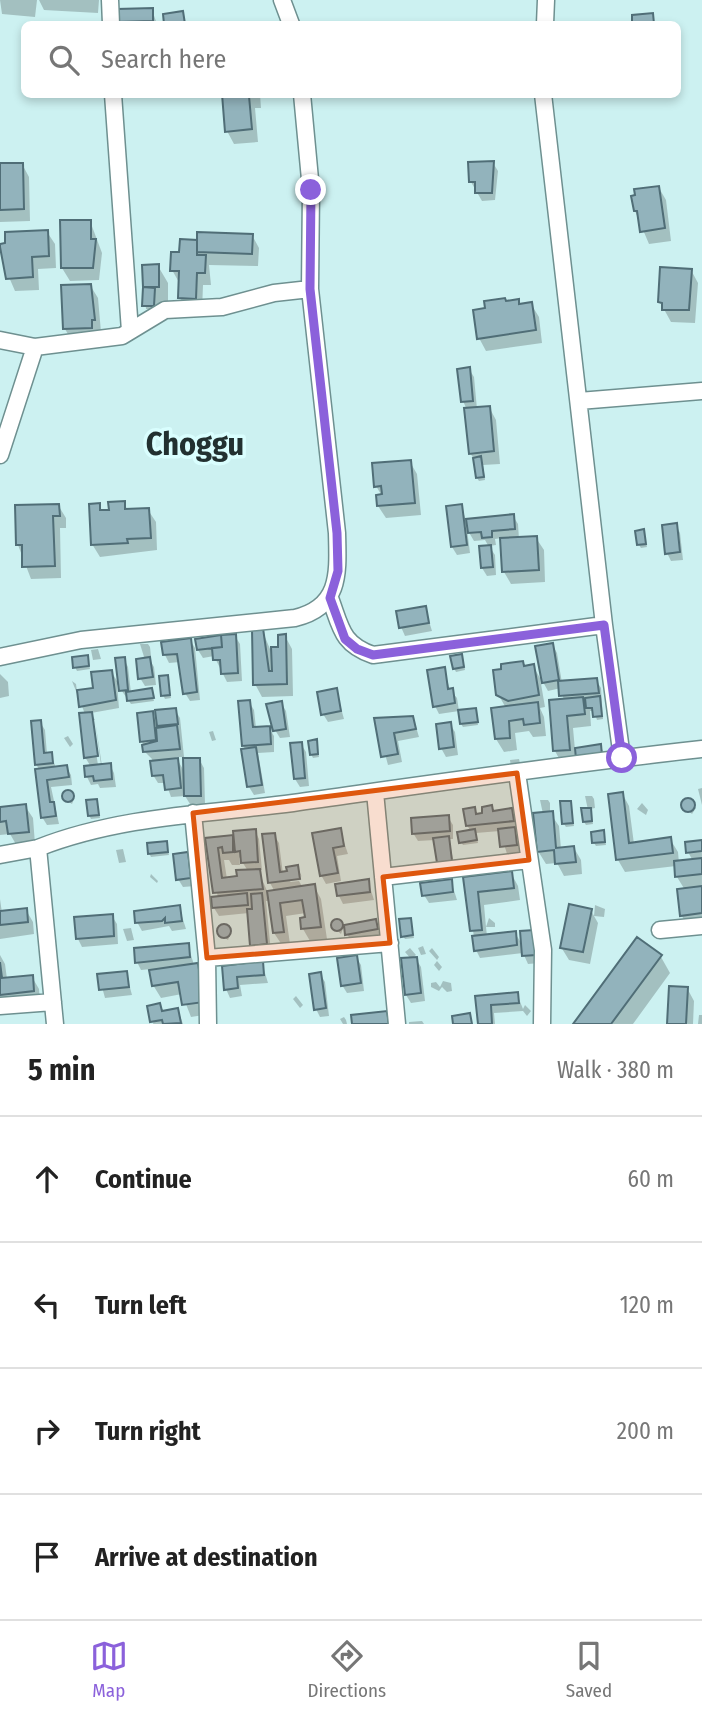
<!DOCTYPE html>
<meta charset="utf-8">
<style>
:root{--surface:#fff;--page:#f2f2f2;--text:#222;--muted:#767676;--line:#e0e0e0;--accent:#8b61db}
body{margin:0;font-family:"Fira Sans Condensed",sans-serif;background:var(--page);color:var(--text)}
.stop{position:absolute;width:21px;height:21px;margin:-16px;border:5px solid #8b61db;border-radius:50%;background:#fff}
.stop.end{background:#8b61db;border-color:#fff;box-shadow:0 2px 7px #0008}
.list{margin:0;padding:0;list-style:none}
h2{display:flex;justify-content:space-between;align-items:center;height:91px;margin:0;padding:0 28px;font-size:30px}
h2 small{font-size:23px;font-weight:400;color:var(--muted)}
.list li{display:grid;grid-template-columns:46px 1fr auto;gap:21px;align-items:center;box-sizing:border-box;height:126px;padding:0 28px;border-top:2px solid var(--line)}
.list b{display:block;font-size:26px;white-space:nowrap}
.list em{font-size:23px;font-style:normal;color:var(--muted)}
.icon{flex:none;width:38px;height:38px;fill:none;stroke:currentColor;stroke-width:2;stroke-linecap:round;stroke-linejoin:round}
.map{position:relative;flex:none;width:702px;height:1024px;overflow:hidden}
.search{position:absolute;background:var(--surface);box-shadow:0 4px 10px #0003;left:21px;right:21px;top:21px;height:77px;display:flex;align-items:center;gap:18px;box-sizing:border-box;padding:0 24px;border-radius:10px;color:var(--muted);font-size:26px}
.sheet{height:595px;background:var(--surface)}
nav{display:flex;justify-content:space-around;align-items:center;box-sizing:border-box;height:98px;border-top:2px solid var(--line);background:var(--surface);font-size:19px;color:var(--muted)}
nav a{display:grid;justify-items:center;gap:4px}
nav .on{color:var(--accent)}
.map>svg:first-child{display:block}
</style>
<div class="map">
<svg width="702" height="1024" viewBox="0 0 702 1024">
<rect width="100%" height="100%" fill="#ccf1f1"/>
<path fill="#0003" fill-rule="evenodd" d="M0,0H37L35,17L2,14Z
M39,0H99L98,13L44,10Z
M152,10L157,24H121L119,21Z
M224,94H260L261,108H255L258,142L234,144L227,131Z
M493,163L498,171L495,200L482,201L471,182Z
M22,164L29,177L30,221L0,222V165Z
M659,188L666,200L671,241L649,244L635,211Z
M90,221L102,253L99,280L70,281L62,268Z
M47,232L55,244L56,268L38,269L39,290L15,291L2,261V245Z
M252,235L259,248L258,266L209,265L211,285H203L202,311L187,310L180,298V284L172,270L181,254L199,242Z
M158,266L168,283V303L156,304L155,309H146L144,287Z
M691,270L698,283L695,323L671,322L660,302Z
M90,285L98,298L101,332L72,341L65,329Z
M518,301L521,306L531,304L539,317L542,343L486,351L479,338L506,303Z
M469,369L474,377L477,409L489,407L496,420L500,464L483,465L485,480L479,481L477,478L476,462L470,453L467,410L463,401Z
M410,462L417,474L421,515L386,518L378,506L382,496L376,486Z
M124,503L128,511L148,510L156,522L157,550L100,557L92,544L99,505L103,512H111Z
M58,505L66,518V528H60L61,578L31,579L18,545Z
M461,505L466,521L513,516L518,524L519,539L536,538L544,550L545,582L511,584L504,572L502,538L495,539L496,545L489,546L495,555L496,575L487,576L482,568L489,547L485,540L474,541L467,529L470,553L457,555L452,547Z
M676,525L680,533L683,560L671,561L667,553Z
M643,531L647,547L641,548L639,545Z
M425,608L432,631L405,636L401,627Z
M262,630L270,649L280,648L285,636L292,649L293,696L262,697L255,684Z
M235,636L240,644L242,681L227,682L214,656L203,658L198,650Z
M190,640L195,648L200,700L190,701L185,693L180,662L169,663L165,655Z
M140,644H148L150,647L151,656L148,657L154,667L156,685L145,686L140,678L145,660Z
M552,644L557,653L562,683L596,680L601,688L603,719L597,720L594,711H590L591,726L573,728L575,750L600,746L605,754L582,767L575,754L576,762L562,764L555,751L564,701L561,688L548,691L543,682Z
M98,649L101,659L93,660L91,650Z
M87,657L90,669L77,671L75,667Z
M124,659L128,667L131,693L151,690L154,701L131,704L117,684L119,708L91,713L95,720H91L98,765H101L95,720L102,766L110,765L114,773L116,787L100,788L98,784L91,785L87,777L91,767L85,757V714L72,681L76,684L77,691L95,689L111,671L120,686Z
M463,659L465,670L456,672L454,668Z
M533,666L540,678L545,707L540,708L544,717L546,736L533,737L529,731L515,733L517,750L504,752L496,739L506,708L498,694L525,667Z
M444,669L450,690L457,698L459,711L439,714L435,706Z
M0,674L8,682L9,696L0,698Z
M167,677L171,698L165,699L163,695Z
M336,690L344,719L328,722L323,714Z
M249,702L254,710L256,728H269L274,736V752L258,753L265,793L254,795L249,787L244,746Z
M281,703L286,711L290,737L280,738L275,730Z
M475,709L478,725L463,727L461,724Z
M175,710L180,718L184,757H176L185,773L199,759L204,768L205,804H190L185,796L171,797L166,783H158L153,775L152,759L144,751L142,741L152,713L159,725Z
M413,717L419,737L398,741L402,762L388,765L376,720Z
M40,722L45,730L47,754H51L56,768L66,767L71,775L72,785L51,787L59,824L47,825L42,817L40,771L36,764Z
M450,724L455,732L458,755L446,757L441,748Z
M213,731L216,740L212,741L209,732Z
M68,736L73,744L70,747L64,738Z
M316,741L319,757L313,758L311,754Z
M301,744L306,752L309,786L300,787L295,779Z
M519,759L522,771L511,768L510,760Z
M702,788V805L698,789Z
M66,792L74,799L72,804L63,798Z
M622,793L629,806L634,844L670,839L678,852L679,863L693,861L688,852L702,842V922L686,924L682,916L685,890L677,877L676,866L625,872L618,860Z
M585,796H592L594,799L595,808L590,809L593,824L586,825L584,822L588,810Z
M540,800H548L550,803V813L559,826L561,849L574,848L581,860L582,874L564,876L557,863L546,864L538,851L543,814Z
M687,800L696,808L692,814L683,806Z
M97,801L100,818L91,819L89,815Z
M570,802L574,826L566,827L564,824Z
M642,803L648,810L646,815L637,809Z
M25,806L33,818L35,844L17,846L10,834L0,835V808Z
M492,807L495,812L511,810L515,818L517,829L515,830L520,853L507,854L500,831L476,833L478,843L463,845L461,842L471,832L467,825L474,809L477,815L484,814Z
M448,817L453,825V839H449L455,869L443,870L435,840L418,841L413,833Z
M340,830L348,854L337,856L341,881L326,884L321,875Z
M255,831L259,839L262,870H258L268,893L275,892L270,883L274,835L279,843L283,874L297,867L302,877L297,871L290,882L299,881L303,888L314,886L321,899L327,939L310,941L303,929L306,913L286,916L290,944L282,945L274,933L270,901H266L271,952L257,954L252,945L249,913L219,916L214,908L218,898L207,840L232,837L236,844ZM239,857L248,871L238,878L227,879L224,860H229L232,865H240Z
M603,832L606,845L596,846L594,843Z
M166,843L169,855L151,857L149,853Z
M123,849L126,862L119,863L116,850Z
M187,854L192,862L195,886L183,887L178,879Z
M511,873L518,886L520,900L484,905L486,927L489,918L495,923V927H486L487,936L515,933L523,946L533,932L540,963L528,964L523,953L480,958L476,950L465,879Z
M151,874L158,881L157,883L150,877Z
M368,881L374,900L343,904L339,896Z
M451,881L457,900L429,903L424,895Z
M0,899L2,913L26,910L33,922L34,934L0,939Z
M595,905L605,909L604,917L594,916L598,923L590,964L569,960L561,947L591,910L594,916Z
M179,907L186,929L172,931L169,926L142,931L137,922Z
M112,916L117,924L118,944L82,947L78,939Z
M410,920L414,938L405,939L403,936Z
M336,921L344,926L341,934L333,927Z
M375,921L381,937L352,942L347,934Z
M221,927L231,933L228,940L219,934Z
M131,928L134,940L127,941L123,929Z
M188,945L194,965H197L204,978L210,1014L191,1017L182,994L161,998L153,985L151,969L141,970L137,962Z
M423,946L426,954L421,955L418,948Z
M410,948L416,955L411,959L405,952Z
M432,948L439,957L437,960L429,951Z
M0,955L5,964L7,979L32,977L39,989L40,1004L0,1008Z
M356,957L361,965L364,991L347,993L342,985Z
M661,957L670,973L633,1024H575Z
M416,959L421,967L425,1001L411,1003L406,995Z
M437,961L442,967L439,971L434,965Z
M262,963L268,983L240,985L242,996L230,998L226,989L224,967Z
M126,973L132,995L105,998L99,976Z
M320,974L325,982L329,1016L320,1017L316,1009Z
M443,981L451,983L452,991L447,992L442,987L439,991L431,987V983L436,982L440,987Z
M687,988L694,1001L693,1024H669Z
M517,994L523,1009L525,1005L531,1011L527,1016L523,1011L494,1013L495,1024H480L477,997Z
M296,996L303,1005L300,1008L293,999Z
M159,1005L164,1013L178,1010L183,1024H153Z
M699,1015H702V1024H698Z
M344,1017L346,1020L347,1024H343L340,1019Z
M422,1021L424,1024H409V1022Z"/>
<path fill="#92b3bc" stroke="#506e77" stroke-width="2" d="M153,8V21L117,22V9Z
M183,11L185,24H164L163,14Z
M653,13L654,24H632V15Z
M222,94H255L249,96L252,129L225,132Z
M494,161L492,193H475V182H469L468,162Z
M0,163H23L24,209L0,210Z
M659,186L665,228L640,232L637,211H634L631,196L635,195L634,189Z
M60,220H91V239H96L93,268H61Z
M48,230L49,256L32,257L33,277L6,279L0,247V244L5,243V232Z
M197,232L253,234L252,254L197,252Z
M180,239L197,240V255H206L205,273H197L196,299L178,298L179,271H170L171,252H179Z
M159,264V287H143L142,265Z
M660,267L692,269L689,310H662V303L658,302Z
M91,284L95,320H92V328L63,329L61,285Z
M143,287L155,288L154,306H142Z
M505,298L506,301L519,299V304L532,302L536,330L477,339L473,310L485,308L484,301Z
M470,367L473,401L461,402L457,369Z
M490,406L494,451L469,454L464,408Z
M481,456L484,477L476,478L473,458Z
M411,460L415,503L377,506L376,495L382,494L381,486L374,487L372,463Z
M125,501V509L149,508L151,538L127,539L128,543L91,545L89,504L100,503V510H109L108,502Z
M59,504L60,516H53L55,566L22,567V545H16L15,505Z
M462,504L467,545L451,547L446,506Z
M514,514L515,529L492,531V537L482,538L481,532L468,533L466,519Z
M677,523L680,552L665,554L662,525Z
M644,529L646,544L637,545L635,531Z
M537,536L539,570L502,572L500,538Z
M491,545L493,567L481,568L479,546Z
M426,606L429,623L399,628L396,611Z
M263,628L269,671H272L271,647H278V635L286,634L287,684L253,685L252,629Z
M236,634L238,673L221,674L220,660H213L212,648L222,647L221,635Z
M221,635L222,647L197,650L195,639Z
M191,638L197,692L183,694L177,654L163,655L161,642Z
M553,643L559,680L542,683L535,646Z
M462,654L464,667L453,669L450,656Z
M88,655L89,666L73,668L72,657Z
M125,657L128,690L119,691L115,658Z
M150,657L153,677L138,679L136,659Z
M523,661L524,666L534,664L539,695L508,701L496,695L493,670L501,669V664Z
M445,667L448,689L453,688L455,703L433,707L427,670Z
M112,670L116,700L79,707L77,690L93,688L91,672Z
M168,675L170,695L161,696L159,676Z
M597,678L599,693L559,696L558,681Z
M152,688L154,698L127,701L126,692Z
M337,688L341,711L321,715L317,692Z
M600,696L602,716L593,717L592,708H586L585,698Z
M583,697L585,714L567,716L570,750L553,751L549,700Z
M250,700L253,727L270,726L271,744L242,746L238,701Z
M282,701L286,729L273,731L266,704Z
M538,702L540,723L524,725L523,719L509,721L510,738L495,739L491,708Z
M176,708L178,724L157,726L155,710Z
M476,708L478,722L460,724L458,710Z
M153,711L156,740L140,742L137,713Z
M92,712L98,756L84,758L79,713Z
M413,716L416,729L394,733L398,754L381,757L374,718Z
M41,720L44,753L52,752L53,763L35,765L31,721Z
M451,722L454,747L439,749L436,724Z
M177,725L180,749L143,752L142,745L157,741L156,728Z
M317,739L318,754L310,755L308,741Z
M302,742L305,778L294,779L290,743Z
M601,744L602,756L576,759L575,748Z
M256,747L262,785L247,787L241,749Z
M178,758L181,788L165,790L163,775L152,776L150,761Z
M183,758H200L201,796H184Z
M111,763L112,779L94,781L93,776L85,777L84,766Z
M67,765L69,777L47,780L50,802H54L56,816L41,818L35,769Z
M62 796a6 6 0 1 1 12 0a6 6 0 1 1-12 0Z
M623,792L629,843L671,837L673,853L616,860L608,794Z
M681 805a7 7 0 1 1 14 0a7 7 0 1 1-14 0Z
M97,799L99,815L88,816L86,800Z
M560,801H571L573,823L562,824Z
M26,804L29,832L8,834L6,821L0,822V807Z
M492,805L493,811L512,808L514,821L466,826L463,809L475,807L476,814L482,813V807Z
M581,808H591L592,821L583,822Z
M553,811L556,848L574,846L576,862L555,864L554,850L537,852L533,813Z
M449,815L450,831L412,834L411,818Z
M515,827L517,845L500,847L498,829Z
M341,828L344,846L333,848L338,873L320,876L312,833Z
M256,829L258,862L241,863L240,851L235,852L233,831Z
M475,829L477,840L459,843L457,832Z
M604,830L605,842L592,843L591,832Z
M275,833L280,872L287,871L286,867L298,865L300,879L268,883L262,834Z
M233,835V852L223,853L222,847L218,848L222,878L237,876L236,870L260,869L263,889L213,893L205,838Z
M449,836L452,861L437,863L433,838Z
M702,840V851L686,853L685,842Z
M167,841L168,852L148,854L147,843Z
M188,852L191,878L176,880L173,854Z
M702,858V874L675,877L674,861Z
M512,871L514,888L478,892L482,930L470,931L463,877Z
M369,879L370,892L337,896L335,884Z
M452,879L453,892L422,896L420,883Z
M315,884L321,927L301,929L300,918L305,917L302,900L280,903L284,932L273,933L267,891Z
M702,886V913L680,916L677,889Z
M247,893L248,905L212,908L211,897Z
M262,893L267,944L250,946L247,909H252L251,894Z
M569,904L592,909L583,952L560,948Z
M180,905L182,921L165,923V918L162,921L135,923L134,911Z
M27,908L28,922L0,925V911Z
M113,914L114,936L76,939L74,917Z
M411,918L413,935L401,937L399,919Z
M331 925a6 6 0 1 1 12 0a6 6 0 1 1-12 0Z
M376,919L378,929L345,935L344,925Z
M217 931a7 7 0 1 1 14 0a7 7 0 1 1-14 0Z
M534,930L536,955L522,956L520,931Z
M516,931L517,945L474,951L472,936Z
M637,937L662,955L611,1024H573Z
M189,943L190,957L135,963L134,948Z
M357,955L361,983L341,986L337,958Z
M417,957L421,993L405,995L401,958Z
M263,961L264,975L237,977L238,988L224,990L222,966Z
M0,962L2,978L33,975L34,991L0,995Z
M198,963L204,1002L182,1005L178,982L152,986L149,970Z
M127,971L129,987L99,990L97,974Z
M321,972L326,1008L314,1010L309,974Z
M669,986L688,987L686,1024H667Z
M518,992L519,1003L491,1005L492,1024H478L475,996Z
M160,1003L162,1011L178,1008L181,1023L163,1024L162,1020L150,1022L147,1006Z
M387,1011L389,1024H352L351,1015Z
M470,1013L472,1024H453L452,1016Z"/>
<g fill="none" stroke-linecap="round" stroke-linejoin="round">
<g stroke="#6e9090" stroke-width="19">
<path id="minor" d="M110,0L111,24
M282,0L291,24
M545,24L546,0
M113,94L130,331
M543,94L604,625L622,758
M0,340L35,347L122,336L165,310L222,307L274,293L310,289
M579,401L702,391
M0,455L35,347
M330,598C341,627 341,644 373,655L604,625
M0,657L81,640L295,618C341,607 338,573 337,533L310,289L311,190L302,94
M517,773L543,950L542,1024
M375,792L397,1024
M193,813L207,958L208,1024
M0,855L38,848
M383,877L529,860
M660,930L702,926
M207,958L390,943
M0,1006L53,1002
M55,1024L38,848C119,816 208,814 293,803C429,784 565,764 702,749"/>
</g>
<use href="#minor" stroke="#fff" stroke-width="16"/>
</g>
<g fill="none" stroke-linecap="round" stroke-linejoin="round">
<path stroke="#8b61db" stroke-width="9" d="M311,190L310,289L337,533L338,571L330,598L345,639L357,649L373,655L604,625L622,758"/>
</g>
<path fill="#de570e" fill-opacity="0.2" stroke="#de570e" stroke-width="5" stroke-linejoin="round" d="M517,773L529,860L383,877L390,943L207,958L193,813Z"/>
<g text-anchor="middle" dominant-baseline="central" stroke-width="7" stroke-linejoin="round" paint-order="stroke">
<g font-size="32" font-weight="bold" fill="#223030" stroke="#d9fefe">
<text x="195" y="444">Choggu</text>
</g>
</g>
</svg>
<div class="stop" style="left:622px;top:758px"></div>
<div class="stop end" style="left:311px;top:190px"></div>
<div class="search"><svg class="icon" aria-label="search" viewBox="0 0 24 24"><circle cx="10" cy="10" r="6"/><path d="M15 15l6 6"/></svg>Search here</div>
</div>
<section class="sheet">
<h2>5 min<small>Walk · 380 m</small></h2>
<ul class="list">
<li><svg class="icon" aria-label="ahead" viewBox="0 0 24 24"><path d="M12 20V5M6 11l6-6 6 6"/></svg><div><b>Continue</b></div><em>60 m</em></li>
<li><svg class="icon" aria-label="left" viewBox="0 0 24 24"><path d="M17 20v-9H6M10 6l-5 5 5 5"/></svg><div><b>Turn left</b></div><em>120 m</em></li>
<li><svg class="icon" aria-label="right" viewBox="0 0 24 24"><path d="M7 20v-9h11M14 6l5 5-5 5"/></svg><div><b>Turn right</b></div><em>200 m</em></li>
<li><svg class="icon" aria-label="arrive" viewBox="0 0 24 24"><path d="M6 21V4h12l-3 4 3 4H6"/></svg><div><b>Arrive at destination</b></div></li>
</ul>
</section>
<nav>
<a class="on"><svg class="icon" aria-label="map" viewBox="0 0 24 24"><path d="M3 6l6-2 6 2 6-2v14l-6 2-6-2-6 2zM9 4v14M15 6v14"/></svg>Map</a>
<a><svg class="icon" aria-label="directions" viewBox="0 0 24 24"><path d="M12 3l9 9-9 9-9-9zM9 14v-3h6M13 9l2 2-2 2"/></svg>Directions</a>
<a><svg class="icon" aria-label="saved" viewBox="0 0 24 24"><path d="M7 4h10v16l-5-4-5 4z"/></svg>Saved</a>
</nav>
